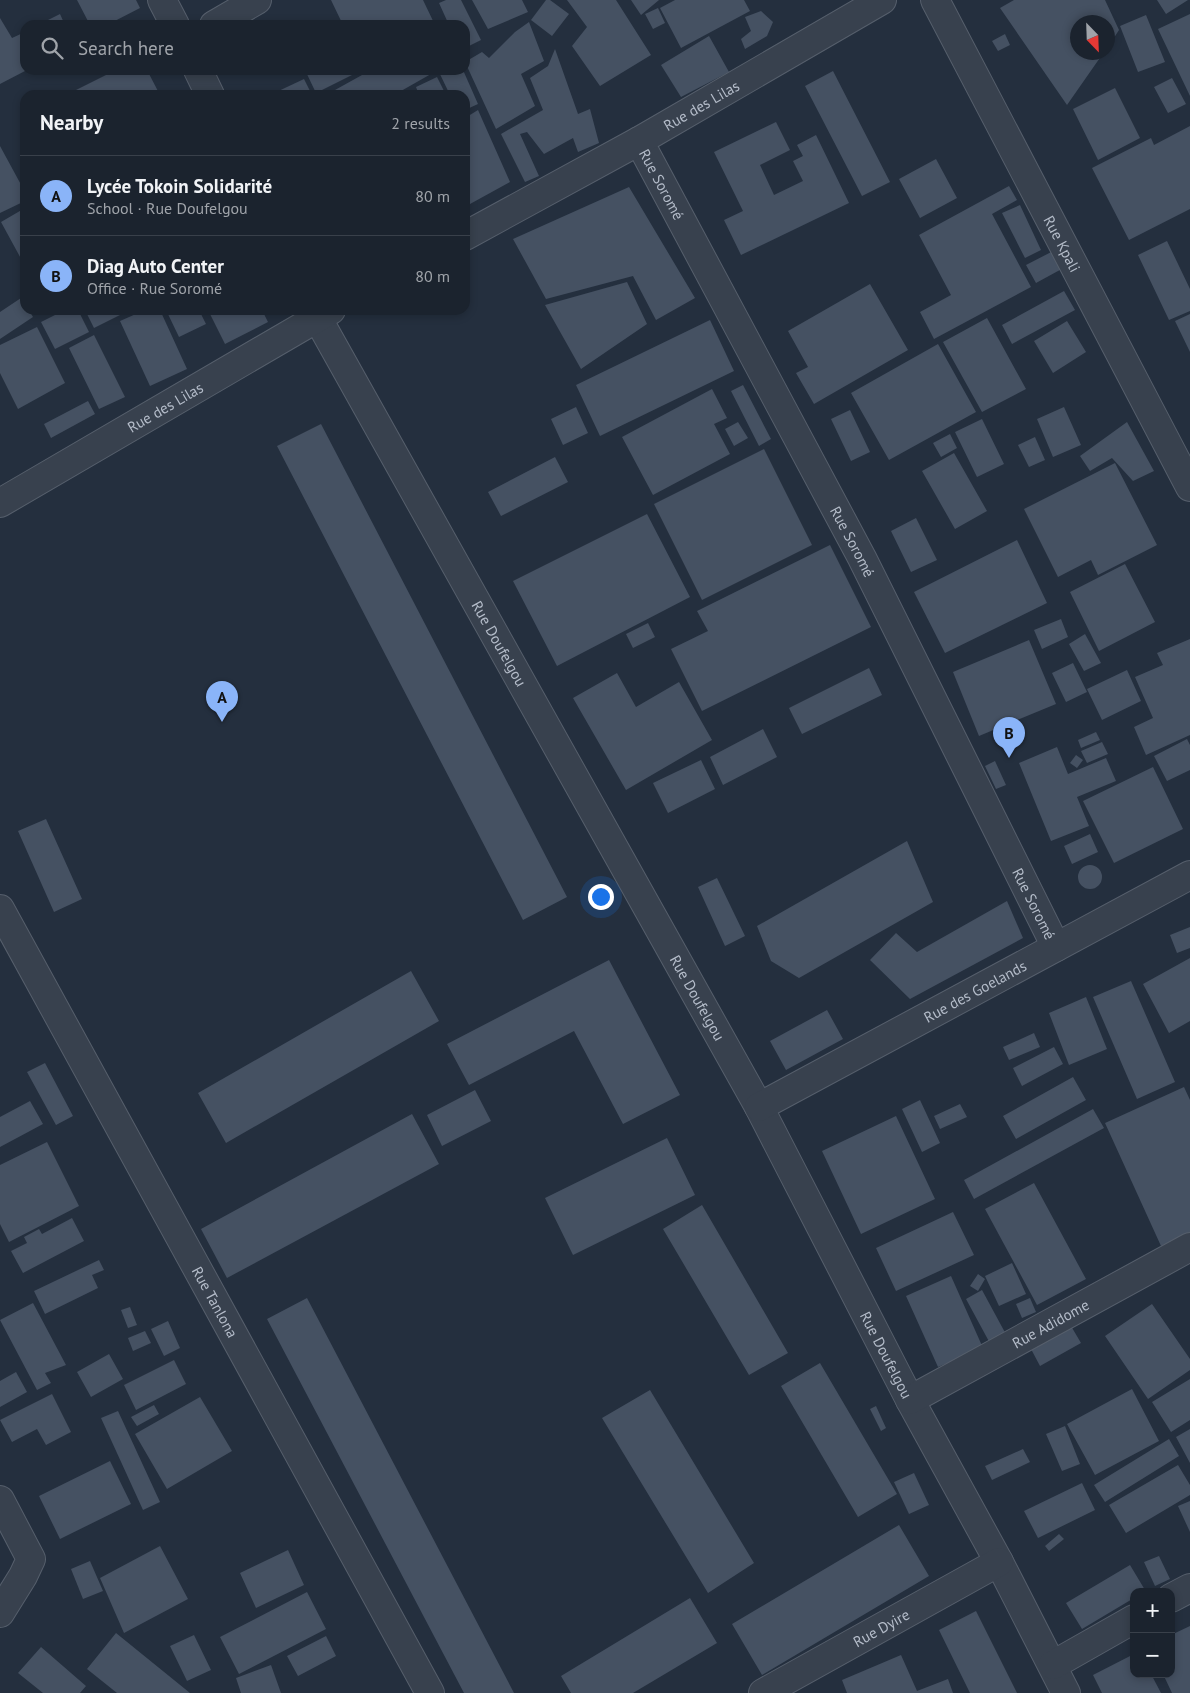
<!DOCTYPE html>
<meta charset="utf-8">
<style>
:root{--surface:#1b232e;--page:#242b36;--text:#f1f3f6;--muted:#a0a4aa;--line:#39404a;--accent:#8ab4f8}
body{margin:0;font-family:"PT Sans",sans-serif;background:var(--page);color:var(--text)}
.controls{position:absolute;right:15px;bottom:15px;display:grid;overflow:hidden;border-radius:10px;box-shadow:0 2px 8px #0003}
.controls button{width:45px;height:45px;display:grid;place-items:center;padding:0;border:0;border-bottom:1px solid var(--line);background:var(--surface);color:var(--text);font:25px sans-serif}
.compass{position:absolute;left:1070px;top:15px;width:45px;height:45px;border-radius:50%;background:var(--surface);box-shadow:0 2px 8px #0003;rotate:157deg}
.you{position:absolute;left:600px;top:896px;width:18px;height:18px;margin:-12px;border:4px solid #fff;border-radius:50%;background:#1a73e8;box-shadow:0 0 0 8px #1a73e833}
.badge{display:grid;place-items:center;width:32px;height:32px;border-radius:50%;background:var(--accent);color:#111;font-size:16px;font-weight:700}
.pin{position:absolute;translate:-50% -41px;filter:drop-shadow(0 1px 2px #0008)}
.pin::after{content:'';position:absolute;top:26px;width:18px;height:15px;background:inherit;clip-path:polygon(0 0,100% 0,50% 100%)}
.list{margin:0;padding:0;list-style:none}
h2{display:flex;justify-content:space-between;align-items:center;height:65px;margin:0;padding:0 20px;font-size:21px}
h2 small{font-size:16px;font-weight:400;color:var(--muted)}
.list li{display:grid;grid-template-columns:32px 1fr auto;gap:15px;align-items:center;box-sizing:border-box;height:80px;padding:0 20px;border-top:1px solid var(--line)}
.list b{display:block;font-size:19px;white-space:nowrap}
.list p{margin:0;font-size:16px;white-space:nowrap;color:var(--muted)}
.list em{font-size:16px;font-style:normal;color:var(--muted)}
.icon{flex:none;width:28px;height:28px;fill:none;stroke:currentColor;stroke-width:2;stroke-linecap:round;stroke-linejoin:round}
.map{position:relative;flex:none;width:1190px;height:1693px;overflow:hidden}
.search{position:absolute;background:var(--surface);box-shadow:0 2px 8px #0003;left:20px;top:20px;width:450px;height:55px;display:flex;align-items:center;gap:12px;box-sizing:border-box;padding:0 18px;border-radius:15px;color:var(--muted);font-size:19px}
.panel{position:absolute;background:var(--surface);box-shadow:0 2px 8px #0003;left:20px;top:90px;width:450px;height:225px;border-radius:15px}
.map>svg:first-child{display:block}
</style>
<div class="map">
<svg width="1190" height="1693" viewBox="0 0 1190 1693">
<rect width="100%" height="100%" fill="#242f3e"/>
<path fill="#455162" d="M77,0H136L140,8L107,25H90Z
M331,0H423L435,25H343Z
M446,0H461L481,40L465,48V25H449L439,3Z
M472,0H522L528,12L488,29Z
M546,0H550L569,14L552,36L531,20Z
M567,0H616L651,55L600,86L572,46L587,27Z
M631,0H659L641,15Z
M675,0H744L750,11L681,48L660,8Z
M1014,0H1105L1119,30L1108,47V22H1078V52H1104L1067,105L1000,8Z
M1157,0H1188L1166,14Z
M658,8L665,23L653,29L645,14Z
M761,11L773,22L767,36L745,49L741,39L751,31L745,17Z
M60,14L65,25H38Z
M1190,14V96L1158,29Z
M1146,15L1165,62L1138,72L1120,26Z
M0,18L12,38L25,32V71L0,84Z
M529,22L544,61L521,74L535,106L496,129L465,62L482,52L489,58L515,32Z
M1005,34L1010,45L998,51L992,41Z
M709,36L729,72L681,97L661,65Z
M555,49L578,114L590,109L599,143L578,152L573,138L544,154L527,132L520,134L539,176L525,182L501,134L543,110L530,78L548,66Z
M116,70H147L160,95H71L70,93Z
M305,70H362L316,93Z
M371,70H438L394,95H326Z
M438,70H463L478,104L465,110V95H450Z
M833,71L890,182L862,196L805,86Z
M437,77L446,95H419L416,87Z
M1172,78L1186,104L1168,113L1154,87Z
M304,79L312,95H270Z
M1115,88L1140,138L1098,160L1073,109Z
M478,110L510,182L470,204L465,195V118Z
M776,122L790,150L760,165L774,195L803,181L793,161L803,156L797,145L816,135L849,203L741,255L724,220L743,211L714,152Z
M1190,126V209L1129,240L1092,168L1151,138L1154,145Z
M0,146L25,192V201L0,213Z
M936,159L957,198L920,218L899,179Z
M1009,186L1017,200L992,214L1031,287L934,339L920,312L951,295L919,235Z
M629,187L695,298L656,320L633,276L546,299L513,239Z
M1020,205L1041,250L1025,258L1002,213Z
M25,208V266L1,222Z
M1167,241L1190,289V311L1169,320L1138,255Z
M1059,248L1069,265L1036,283L1026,265Z
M627,282L647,324L581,369L545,305Z
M870,284L908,350L814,404L796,373L808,367L788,331Z
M1064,291L1075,310L1012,344L1002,325Z
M21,298L25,304V310H29L33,317L0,339V312Z
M65,310H78L89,332L55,349L41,322Z
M85,310H130L94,328Z
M145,310H160L187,369L150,386L120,321Z
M166,310H199L206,324L179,337Z
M208,310H262L268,322L225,344Z
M1190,314V352L1175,321Z
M987,318L1026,389L982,412L943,342Z
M710,320L734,371L600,436L576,385Z
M1067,321L1086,352L1053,373L1034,341Z
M37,327L65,383L18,409L0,373V345Z
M94,335L125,397L99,409L69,348Z
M938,344L976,412L889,460L851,393Z
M743,385L771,439L759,446L731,391Z
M712,389L727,418L714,424L730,454L653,495L622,437Z
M88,401L95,414L51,438L44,424Z
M576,407L588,433L563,445L551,419Z
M1064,407L1081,445L1053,457L1037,419Z
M850,410L870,452L851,461L831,419Z
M982,419L1004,464L977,477L955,432Z
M738,422L748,438L734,446L725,429Z
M1127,422L1154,471L1133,481L1112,458L1090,471L1080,456Z
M321,424L567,897L523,920L277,446Z
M950,434L957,448L941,457L933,443Z
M1035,437L1045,460L1029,467L1018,445Z
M764,449L812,545L702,600L654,504Z
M954,453L987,511L955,529L922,471Z
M555,457L568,482L501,516L488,492Z
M1115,463L1157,545L1098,575L1091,560L1058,577L1024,509Z
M647,514L690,597L557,666L513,581Z
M916,518L937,560L911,572L891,531Z
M1017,540L1047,603L945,653L914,592Z
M830,545L871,627L702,711L671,649L708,631L697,611Z
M1125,564L1155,622L1099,651L1070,592Z
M1061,619L1068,637L1042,649L1034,630Z
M648,623L655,637L633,648L626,634Z
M1085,634L1101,663L1084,671L1069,644Z
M1190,639V735L1146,755L1134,727L1153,718L1135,677L1163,665L1157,653Z
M1029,640L1056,704L979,736L953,672Z
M1073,663L1087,692L1066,702L1052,673Z
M869,668L882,695L802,734L789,708Z
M1127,670L1141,701L1102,720L1087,689Z
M617,673L636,707L679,682L712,740L626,790L573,698Z
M763,729L777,757L723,785L710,757Z
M1096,732L1100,740L1081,748L1078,740Z
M1187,739L1190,745V770L1167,781L1154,756Z
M1102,742L1108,754L1087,763L1081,751Z
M1057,747L1068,774L1106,758L1116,781L1077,797L1089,826L1051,841L1019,763Z
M1076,755L1083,760L1077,768L1070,763Z
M701,760L715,789L668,813L653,783Z
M995,761L1006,785L996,789L985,766Z
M1153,767L1183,829L1114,863L1083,801Z
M46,819L82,899L54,912L18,831Z
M1090,834L1098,852L1072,864L1064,846Z
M907,841L933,902L799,978L771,961L757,926Z
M1078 877a12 12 0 1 1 24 0a12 12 0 1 1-24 0Z
M717,878L745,936L725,946L698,887Z
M1007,901L1023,938L910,999L870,960L896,933L917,952Z
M1190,927V948L1177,953L1170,935Z
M1190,958V1021L1169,1033L1143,984Z
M609,960L680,1095L623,1124L574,1031L469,1085L447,1044Z
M411,971L439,1021L226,1143L198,1093Z
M1131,981L1175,1082L1137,1099L1093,997Z
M1086,997L1107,1049L1069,1065L1049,1013Z
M827,1010L843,1039L786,1070L770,1041Z
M1034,1033L1040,1047L1009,1060L1003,1047Z
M1054,1047L1063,1064L1022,1086L1013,1068Z
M45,1063L73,1116L56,1125L27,1072Z
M1073,1077L1086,1100L1016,1139L1003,1116Z
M1184,1087L1190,1100V1233L1161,1246L1105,1123Z
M475,1090L491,1121L442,1146L427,1115Z
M920,1100L940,1143L922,1152L902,1109Z
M30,1101L43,1124L0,1147V1117Z
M960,1104L967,1117L940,1129L934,1116Z
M1093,1109L1104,1128L974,1199L964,1180Z
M412,1114L439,1164L227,1278L201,1229Z
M896,1116L935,1199L861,1234L822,1151Z
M667,1138L695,1195L573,1255L545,1198Z
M47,1142L79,1206L9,1242L0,1224V1165Z
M1034,1183L1086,1279L1037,1305L985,1209Z
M702,1205L788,1353L749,1375L663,1229Z
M953,1212L974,1255L896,1291L876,1248Z
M72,1218L84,1241L23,1273L11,1251L27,1243L24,1237L39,1229L42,1234Z
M99,1260L104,1270L92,1275L98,1288L45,1314L34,1291Z
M1012,1263L1026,1294L999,1306L985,1276Z
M978,1274L985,1279L978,1291L970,1286Z
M951,1276L983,1348L938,1367L906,1296Z
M982,1290L1008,1338L992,1347L966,1299Z
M307,1298L514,1693H464L267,1319Z
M1030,1298L1036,1312L1022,1318L1016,1304Z
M33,1303L66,1365L45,1373L51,1383L37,1390L0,1320Z
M1152,1304L1190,1359V1370L1148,1399L1105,1336Z
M130,1307L137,1325L128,1328L121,1310Z
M168,1321L180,1348L164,1356L151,1329Z
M1071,1326L1081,1343L1040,1366L1031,1349Z
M145,1331L151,1343L133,1351L128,1338Z
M109,1354L123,1379L91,1397L77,1372Z
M174,1360L186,1384L136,1410L124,1385Z
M820,1363L897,1494L858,1517L781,1386Z
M16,1372L27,1392L0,1407V1381Z
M1190,1379V1420L1171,1432L1152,1402Z
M1132,1389L1159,1441L1095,1475L1067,1424Z
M650,1390L754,1563L708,1593L602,1418Z
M52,1394L71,1432L46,1445L37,1429L12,1442L0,1420Z
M200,1397L232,1451L167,1489L135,1434Z
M154,1405L159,1414L137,1426L131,1417Z
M876,1406L886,1428L881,1431L870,1409Z
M118,1411L160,1502L143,1510L101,1418Z
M1065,1426L1080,1464L1062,1471L1046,1434Z
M1190,1429V1463L1176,1437Z
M1169,1439L1179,1456L1105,1502L1094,1485Z
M1023,1449L1030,1462L992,1480L985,1466Z
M110,1461L131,1504L60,1539L39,1496Z
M1178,1465L1190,1485V1495L1126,1533L1109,1505Z
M914,1473L929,1505L909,1514L894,1482Z
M1082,1483L1095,1510L1038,1538L1024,1511Z
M1190,1501V1532L1178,1506Z
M899,1525L929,1576L762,1675L732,1624Z
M1059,1534L1064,1539L1049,1551L1045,1546Z
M160,1546L188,1599L124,1633L100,1578Z
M288,1550L304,1585L256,1608L240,1573Z
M1159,1556L1170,1579L1155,1586L1144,1562Z
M90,1561L103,1591L83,1599L71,1569Z
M1130,1565L1145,1590L1134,1592V1598L1082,1629L1066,1603Z
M307,1592L326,1629L239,1674L220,1637Z
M690,1598L717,1643L633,1693H571L561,1676Z
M976,1611L1017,1693H970L939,1630Z
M1190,1626V1693H1172L1163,1674H1171V1635Z
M116,1633L190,1693H117L87,1669Z
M194,1635L211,1670L187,1681L170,1646Z
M326,1636L336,1656L298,1676L287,1656Z
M41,1647L86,1686L80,1693H43L18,1673Z
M1134,1654V1674H1151L1161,1693H1102L1093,1675Z
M901,1655L917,1691L948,1679L953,1693H847L842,1680Z
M271,1665L281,1693H241L236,1678Z"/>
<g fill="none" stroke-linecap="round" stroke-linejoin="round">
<g stroke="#565f6c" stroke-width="30">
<g id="minor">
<path d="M162,0L175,25"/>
<path id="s1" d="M935,0L1190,487"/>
<path d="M214,25L257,0"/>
<path d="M198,70L210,95"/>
<path id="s2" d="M639,141L862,558L1056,947"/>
<path id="s3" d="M465,236L639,141L882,0"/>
<path id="s4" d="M313,310L759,1107L910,1400L999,1562L1066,1693"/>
<path id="s5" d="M0,503L331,310"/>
<path id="s6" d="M0,909L430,1693"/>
<path id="s7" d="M759,1107L1190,875"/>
<path id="s8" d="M910,1400L1190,1247"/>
<path d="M0,1500L31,1559L23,1576L0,1613"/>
<path d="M1171,1598L1190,1588"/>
<path d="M1053,1665L1134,1619"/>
<path id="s9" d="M763,1693L999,1562"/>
</g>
</g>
<use href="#minor" stroke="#38414e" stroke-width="28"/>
</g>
<g text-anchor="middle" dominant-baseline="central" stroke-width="4" stroke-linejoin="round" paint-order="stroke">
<g font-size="15" fill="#b4bcc9" stroke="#1d2633">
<text stroke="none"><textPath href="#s3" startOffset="270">Rue des Lilas</textPath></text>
<text stroke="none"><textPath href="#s2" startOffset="49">Rue Soromé</textPath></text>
<text stroke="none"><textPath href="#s1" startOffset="275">Rue Kpali</textPath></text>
<text stroke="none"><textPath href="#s5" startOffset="191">Rue des Lilas</textPath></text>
<text stroke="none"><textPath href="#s2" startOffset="454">Rue Soromé</textPath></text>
<text stroke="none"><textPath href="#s4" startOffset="382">Rue Doufelgou</textPath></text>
<text stroke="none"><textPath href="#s2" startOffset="859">Rue Soromé</textPath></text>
<text stroke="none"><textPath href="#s7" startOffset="245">Rue des Goelands</textPath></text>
<text stroke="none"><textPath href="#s4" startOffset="788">Rue Doufelgou</textPath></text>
<text stroke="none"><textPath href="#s6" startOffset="448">Rue Tanlona</textPath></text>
<text stroke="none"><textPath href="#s8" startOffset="160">Rue Adidome</textPath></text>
<text stroke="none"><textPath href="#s4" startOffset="1192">Rue Doufelgou</textPath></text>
<text stroke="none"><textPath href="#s9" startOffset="135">Rue Dyire</textPath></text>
</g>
</g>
</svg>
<div class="controls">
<button>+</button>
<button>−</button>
</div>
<svg class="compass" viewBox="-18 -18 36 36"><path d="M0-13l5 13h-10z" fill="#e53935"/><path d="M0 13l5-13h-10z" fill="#a0a4aa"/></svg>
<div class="you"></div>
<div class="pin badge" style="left:222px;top:722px">A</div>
<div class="pin badge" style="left:1009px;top:758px">B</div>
<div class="search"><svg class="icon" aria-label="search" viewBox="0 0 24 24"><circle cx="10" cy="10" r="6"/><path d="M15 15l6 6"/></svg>Search here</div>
<section class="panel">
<h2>Nearby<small>2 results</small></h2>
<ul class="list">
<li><span class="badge">A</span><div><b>Lycée Tokoin Solidarité</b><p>School · Rue Doufelgou</p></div><em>80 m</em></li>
<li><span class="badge">B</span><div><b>Diag Auto Center</b><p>Office · Rue Soromé</p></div><em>80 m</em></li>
</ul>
</section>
</div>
